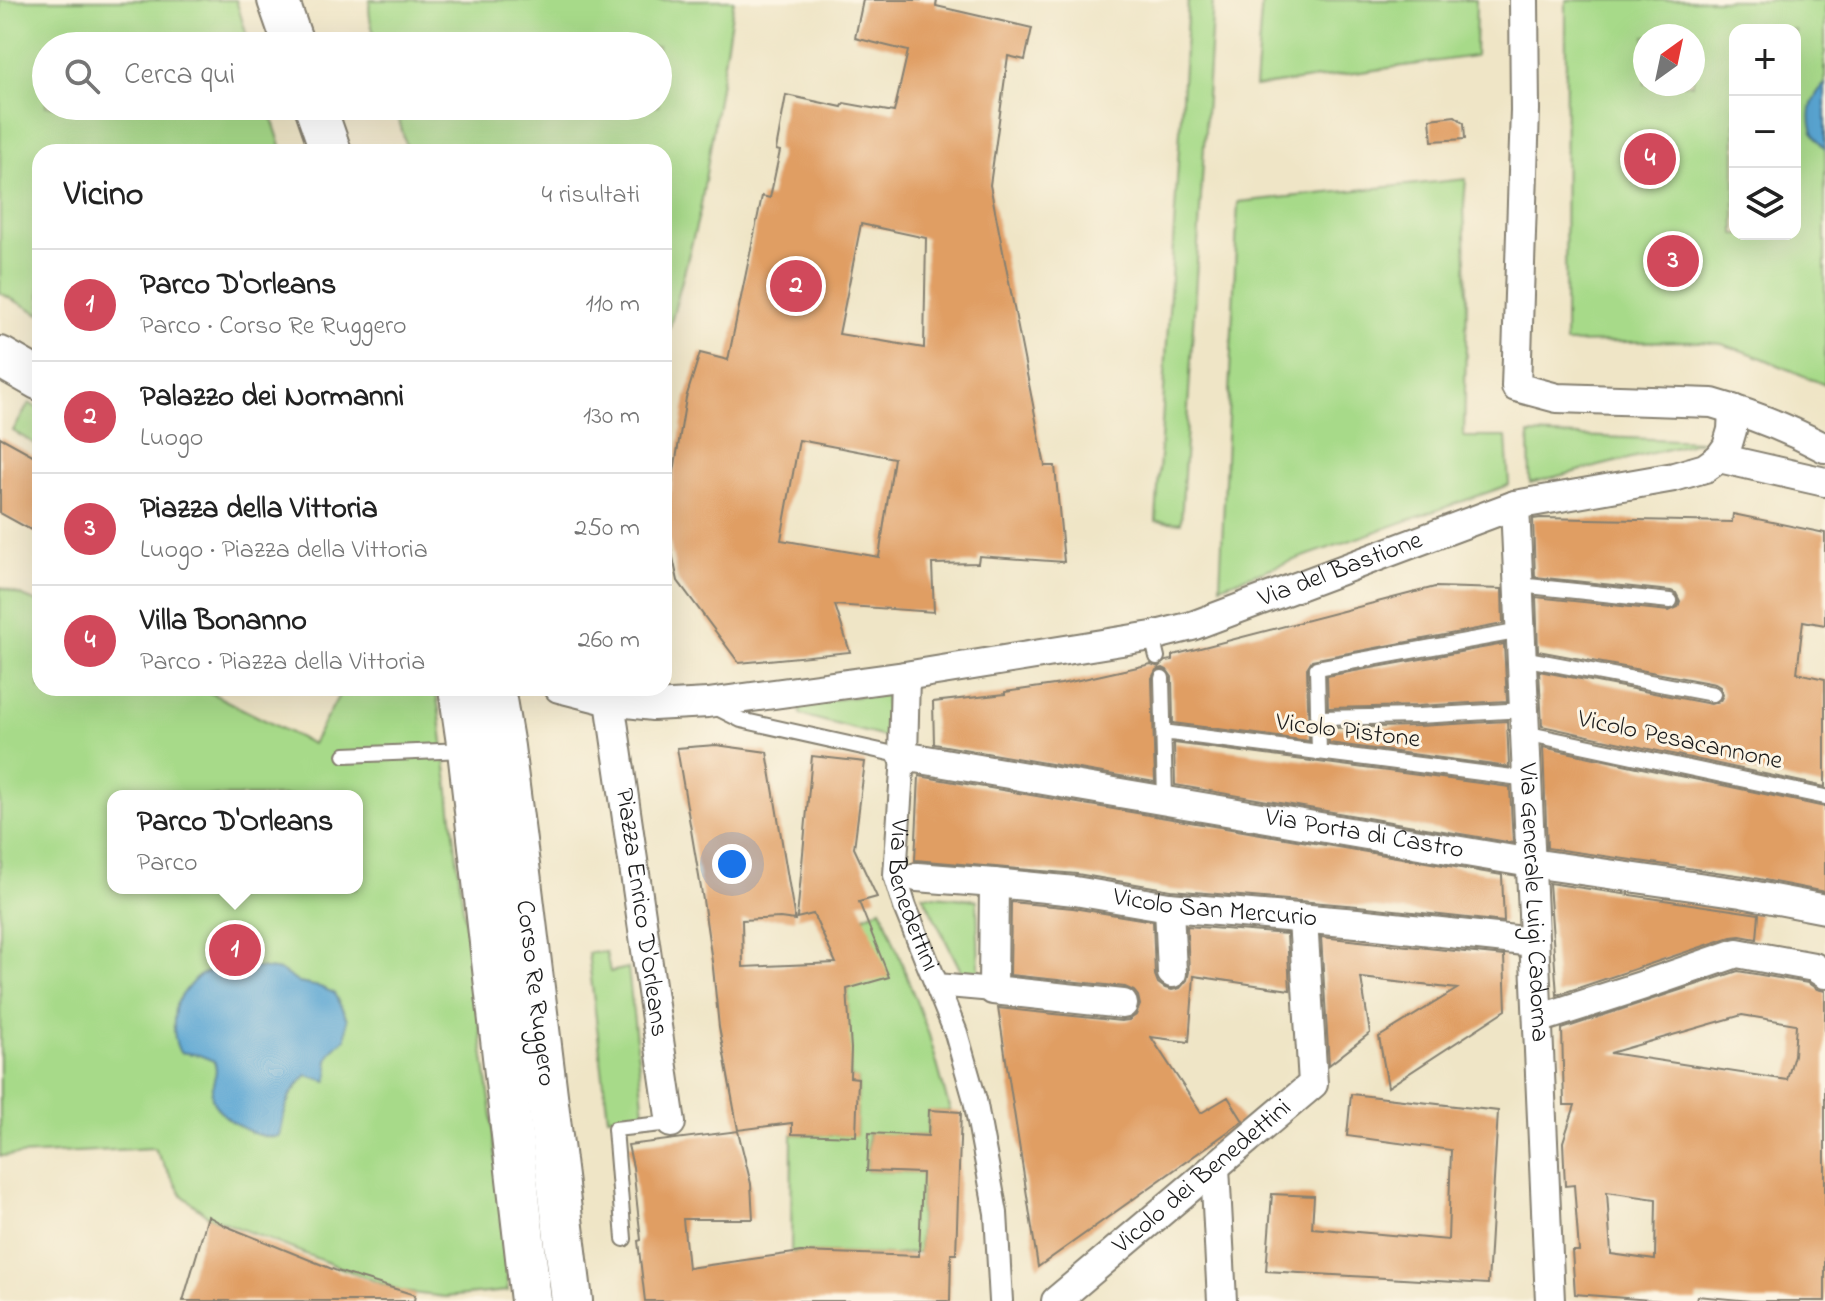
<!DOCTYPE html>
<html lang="it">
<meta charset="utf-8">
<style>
:root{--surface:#fff;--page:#f2f2f2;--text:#222;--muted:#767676;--line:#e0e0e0;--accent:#d1495b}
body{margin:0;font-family:"Indie Flower",sans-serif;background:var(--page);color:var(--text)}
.controls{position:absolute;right:24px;top:24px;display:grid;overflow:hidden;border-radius:16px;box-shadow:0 8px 32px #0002}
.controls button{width:72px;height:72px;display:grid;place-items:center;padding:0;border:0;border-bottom:2px solid var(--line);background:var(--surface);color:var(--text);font:40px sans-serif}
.compass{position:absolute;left:1633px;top:24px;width:72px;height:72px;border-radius:50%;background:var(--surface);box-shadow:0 8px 32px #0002;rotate:33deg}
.you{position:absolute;left:732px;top:864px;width:28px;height:28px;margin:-20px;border:6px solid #fff;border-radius:50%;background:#1a73e8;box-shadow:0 0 0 12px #1a73e833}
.badge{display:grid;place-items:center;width:52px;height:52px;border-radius:50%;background:var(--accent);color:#fff;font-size:26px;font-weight:700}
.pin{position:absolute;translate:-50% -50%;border:4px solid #fff;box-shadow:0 2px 8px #0006}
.popup{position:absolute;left:107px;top:790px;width:256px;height:104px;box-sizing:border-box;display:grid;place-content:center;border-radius:16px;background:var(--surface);filter:drop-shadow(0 2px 6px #0005);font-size:26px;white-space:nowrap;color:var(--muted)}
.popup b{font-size:30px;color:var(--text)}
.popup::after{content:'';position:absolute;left:50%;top:100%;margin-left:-16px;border:16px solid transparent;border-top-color:var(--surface)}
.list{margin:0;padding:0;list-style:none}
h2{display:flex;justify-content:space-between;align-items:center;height:104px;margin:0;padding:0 32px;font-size:34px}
h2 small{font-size:26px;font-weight:400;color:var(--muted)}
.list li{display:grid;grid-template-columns:52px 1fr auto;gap:24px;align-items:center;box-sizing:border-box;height:112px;padding:0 32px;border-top:2px solid var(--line)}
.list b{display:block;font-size:30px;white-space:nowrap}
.list p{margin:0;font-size:26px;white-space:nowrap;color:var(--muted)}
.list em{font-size:26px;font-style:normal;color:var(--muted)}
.icon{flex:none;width:44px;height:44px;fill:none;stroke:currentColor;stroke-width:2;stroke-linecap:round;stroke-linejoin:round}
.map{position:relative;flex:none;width:1825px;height:1301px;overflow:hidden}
.search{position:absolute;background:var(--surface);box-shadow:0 8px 32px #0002;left:32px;top:32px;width:640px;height:88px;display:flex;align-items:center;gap:20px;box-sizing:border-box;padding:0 28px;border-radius:44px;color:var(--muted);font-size:30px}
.panel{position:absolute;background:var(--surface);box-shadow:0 8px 32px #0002;left:32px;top:144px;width:640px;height:552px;border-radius:24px}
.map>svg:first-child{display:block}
</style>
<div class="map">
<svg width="1825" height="1301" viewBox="0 0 1825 1301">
<rect width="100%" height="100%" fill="#fcf5e5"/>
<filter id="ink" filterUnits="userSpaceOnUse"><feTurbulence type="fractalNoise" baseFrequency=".0125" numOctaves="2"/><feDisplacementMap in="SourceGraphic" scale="16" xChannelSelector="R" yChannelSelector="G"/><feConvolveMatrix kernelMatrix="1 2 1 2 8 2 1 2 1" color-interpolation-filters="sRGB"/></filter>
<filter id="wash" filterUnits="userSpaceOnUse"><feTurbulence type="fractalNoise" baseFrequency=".006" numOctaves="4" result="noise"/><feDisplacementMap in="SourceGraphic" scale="32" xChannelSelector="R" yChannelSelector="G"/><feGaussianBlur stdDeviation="1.8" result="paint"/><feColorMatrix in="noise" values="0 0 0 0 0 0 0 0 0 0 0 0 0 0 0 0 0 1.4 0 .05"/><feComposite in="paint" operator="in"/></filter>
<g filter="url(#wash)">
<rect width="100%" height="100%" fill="#efe5c6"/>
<path fill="#a7da89" stroke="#627b52" stroke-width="2" fill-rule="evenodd" d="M0,0H236L250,46H46V106H268L283,152H40V314L0,293Z
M370,0H734L700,211L667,338H664V152H408L395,106H658V46H378C373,31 367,15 370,0Z
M1188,0H1213L1181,523L1156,521Z
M1262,0H1476L1475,56L1255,87Z
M1566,0H1825V385L1755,355L1722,344L1689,341L1565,343ZM1735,30H1795V234H1735ZM1645,36H1693V84H1645Z
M1466,179L1464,205L1467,295L1464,437H1506L1509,485L1220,586L1238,202Z
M29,403L40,410V447L13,431Z
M1529,434L1701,441L1530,483Z
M0,587L40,603V688H201L312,744L343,688H431L437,698L440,717L462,900L491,1107L508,1291L445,1297L403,1292L208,1216L182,1195L154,1148L0,1156ZM113,796H357V888H113Z
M886,693L888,738L801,715L799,704Z
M923,895L977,900L979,972L962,973Z
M881,908L929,1035L950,1111H929L928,1136L868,1134L867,1171L929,1173L921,1191L919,1252L893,1255L791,1252L792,1134L856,1135L858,1079L850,1077L847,968L865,916Z
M606,952L610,972L628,968L644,1112L608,1117L588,953Z"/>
<path fill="#5aa6d3" stroke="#3b6178" stroke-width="2" d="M1825,84V149C1805,130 1806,102 1825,84Z
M226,967L260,968L281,971L299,983L320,987L334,993L347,1019L346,1039C338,1044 330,1050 328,1060C327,1069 331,1071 327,1081L307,1075C283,1100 287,1105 280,1136C262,1143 217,1118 212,1098C209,1084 220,1074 214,1061L199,1055L180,1052C173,1042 173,1021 175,1009C176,1001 194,978 201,975C209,971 218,970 226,967Z"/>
<g id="blocks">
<path fill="#e09e64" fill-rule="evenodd" d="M863,0H937L936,6L1032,28L1025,60L1008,56L990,185L1045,466H1055L1064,562L979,556L978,563L932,564L934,612L835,605L850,652L739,663L678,581L667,530L669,502L686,398L700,353L728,360L762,196L770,198L780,151L776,150L786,95L842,107L844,103L894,112L908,51L855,38ZM861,224L926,238L924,348L839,334ZM799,440L894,458L879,557L781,540Z
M1455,116L1464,123L1465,139L1432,141L1430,119Z
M0,437L40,459V535L0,513Z
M1733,514L1825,533V625L1803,621L1797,673L1825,679V787L1542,726L1539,671L1711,704L1720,701L1723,695L1720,687L1715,684L1538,651L1536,597L1669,611L1678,607L1680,601L1676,593L1671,591L1535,577L1533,519L1541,518L1732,522Z
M1435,587L1502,589L1503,624L1312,660L1307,668L1309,741L1173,723L1172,677L1167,670L1163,668L1156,670L1152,678L1155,782L934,744L933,702L1005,694V692L1061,684L1151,664L1159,667L1166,661L1173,660V655Z
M1504,644L1507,701L1418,706L1328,708L1327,676Z
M1507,721L1509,767L1329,743L1328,728L1418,726Z
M1174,743L1510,787L1513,843L1175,785Z
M716,745L767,752L795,920L780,918L742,920L743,967L836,963L813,914L797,918L812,756L865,762L854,848L877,897L859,902L889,977L847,989L851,1049L850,1077L858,1078L856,1136L792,1134V1123L738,1130L719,1027L713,968L703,900L677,748Z
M1543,747L1825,807V892L1744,876L1547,848Z
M919,776L1502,875L1504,922L1358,906L1171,890L1077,874L915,860Z
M1549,883L1759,914L1757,939L1740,936L1731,937L1557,995Z
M1011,902L1073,908L1153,921L1155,975L1158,983L1165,988L1172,990L1180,988L1187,980L1189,972L1187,926L1287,934L1290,990L1194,976L1189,1042L1151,1037L1201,1113L1228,1097L1243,1121L1038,1267L998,1008L1121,1021L1129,1020L1136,1015L1140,1005L1138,996L1134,991L1125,987L1010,975Z
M1321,937L1504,956L1506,1010L1388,1087L1379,1037L1457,989L1361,978L1370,1033L1329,1065Z
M1738,971L1808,983L1817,989L1825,991V1301H1751L1697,1296L1696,1301H1663L1575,1294L1572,1251H1579L1574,1185L1565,1186L1563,1142L1575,1105H1564L1562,1029ZM1742,1015L1796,1024L1794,1055L1787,1080L1610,1053ZM1607,1192L1656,1199L1655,1260L1611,1254Z
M1351,1094L1498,1111L1488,1284L1266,1271L1272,1194L1314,1196L1312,1228L1448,1240L1451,1150L1347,1136Z
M929,1110L961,1112L956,1254H951L950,1301H645L638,1241L641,1240L633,1167L628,1145L738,1131L751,1184L753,1219H683L688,1268L801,1252L919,1256L922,1173L867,1171L869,1133L928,1136Z
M208,1216L226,1226L337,1271L415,1295L414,1301H183Z"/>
</g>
</g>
<g filter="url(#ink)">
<use href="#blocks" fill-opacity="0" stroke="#868071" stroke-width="2"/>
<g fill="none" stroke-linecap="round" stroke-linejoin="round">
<g stroke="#868071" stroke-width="18">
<path id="service" d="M1519,585L1670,601
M1152,636L1157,657
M1522,658L1713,694
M1162,678L1165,800
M715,707L741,720L903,756
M1319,718L1418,716L1525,710
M1163,732L1528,779
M1525,733L1825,797
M1319,753L1317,668L1521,631
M345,755L464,750
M624,1239L615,1129L671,1123"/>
</g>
<g stroke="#868071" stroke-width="26">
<g id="pedestrian">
<path id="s1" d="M903,756L895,875L905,907L956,1033L975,1100L996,1213L1001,1301"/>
<path d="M937,985L993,990"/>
</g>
</g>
<g stroke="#868071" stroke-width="32">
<g id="minor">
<path d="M1524,0L1525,110L1516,387L1557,398L1712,403C1751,414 1789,429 1825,448"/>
<path d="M1719,458L1825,482"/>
<path id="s2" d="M1515,505L1550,1301"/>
<path id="s3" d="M905,676L903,756L1531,863L1741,893L1825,909"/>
<path id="s4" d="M559,688L610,701L653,706L708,703L905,676L1152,636L1192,626L1515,505L1674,477L1705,468L1719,458L1727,447L1732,430L1733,409"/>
<path id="s5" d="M610,701L671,1123"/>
<path id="s6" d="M917,877L994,883L1075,891L1169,907L1357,923L1534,942"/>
<path d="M994,883L993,990L1123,1004"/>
<path d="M1169,907L1172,973"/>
<path d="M1538,1019L1641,986L1737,953L1814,967L1825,974"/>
<path d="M1215,1167L1222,1301"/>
<path id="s7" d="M1056,1301L1313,1084L1303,919"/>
</g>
</g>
<g stroke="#868071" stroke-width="44">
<g id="secondary">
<path d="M278,0L294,46"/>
<path d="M315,106L331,152"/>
<path d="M0,357L40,380"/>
<path d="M459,688L468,750L531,1301"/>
<path id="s8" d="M494,688L504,747L521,881L572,1301"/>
</g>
</g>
<use href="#service" stroke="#fff" stroke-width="14"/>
<use href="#pedestrian" stroke="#fff" stroke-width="22"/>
<use href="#minor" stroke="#fff" stroke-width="28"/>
<use href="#secondary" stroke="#fff" stroke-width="40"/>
</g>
</g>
<g text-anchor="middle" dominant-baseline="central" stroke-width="6" stroke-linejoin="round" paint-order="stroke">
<g font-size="26" fill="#1c1c1c" stroke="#fcf5e5">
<text stroke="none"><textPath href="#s4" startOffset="800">Via del Bastione</textPath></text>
<text transform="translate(1348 732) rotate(7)">Vicolo Pistone</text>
<text transform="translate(1680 741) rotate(12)">Vicolo Pesacannone</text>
<text stroke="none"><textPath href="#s3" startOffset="548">Via Porta di Castro</textPath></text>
<text stroke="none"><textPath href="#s1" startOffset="142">Via Benedettini</textPath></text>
<text stroke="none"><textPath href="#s2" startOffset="398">Via Generale Luigi Cadorna</textPath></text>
<text stroke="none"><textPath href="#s6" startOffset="300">Vicolo San Mercurio</textPath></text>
<text stroke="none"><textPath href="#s5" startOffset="214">Piazza Enrico D'Orleans</textPath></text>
<text stroke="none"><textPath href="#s8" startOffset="308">Corso Re Ruggero</textPath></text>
<text stroke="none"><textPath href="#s7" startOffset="192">Vicolo dei Benedettini</textPath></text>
</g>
</g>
</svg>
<div class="controls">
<button>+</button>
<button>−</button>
<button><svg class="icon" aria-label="layers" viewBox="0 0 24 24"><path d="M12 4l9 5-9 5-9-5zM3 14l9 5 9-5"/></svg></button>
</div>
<svg class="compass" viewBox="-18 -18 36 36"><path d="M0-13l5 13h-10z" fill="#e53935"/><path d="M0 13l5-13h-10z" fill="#767676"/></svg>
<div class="you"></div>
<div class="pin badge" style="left:235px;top:950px">1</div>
<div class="popup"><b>Parco D'Orleans</b>Parco</div>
<div class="pin badge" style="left:796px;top:286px">2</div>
<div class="pin badge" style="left:1673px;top:261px">3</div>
<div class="pin badge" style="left:1650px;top:159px">4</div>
<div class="search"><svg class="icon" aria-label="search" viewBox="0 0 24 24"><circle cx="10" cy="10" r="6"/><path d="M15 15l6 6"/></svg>Cerca qui</div>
<section class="panel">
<h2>Vicino<small>4 risultati</small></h2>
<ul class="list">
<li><span class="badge">1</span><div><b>Parco D'Orleans</b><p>Parco · Corso Re Ruggero</p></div><em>110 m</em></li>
<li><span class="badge">2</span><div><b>Palazzo dei Normanni</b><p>Luogo</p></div><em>130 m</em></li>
<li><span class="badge">3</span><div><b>Piazza della Vittoria</b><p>Luogo · Piazza della Vittoria</p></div><em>250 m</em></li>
<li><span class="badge">4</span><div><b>Villa Bonanno</b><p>Parco · Piazza della Vittoria</p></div><em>260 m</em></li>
</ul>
</section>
</div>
